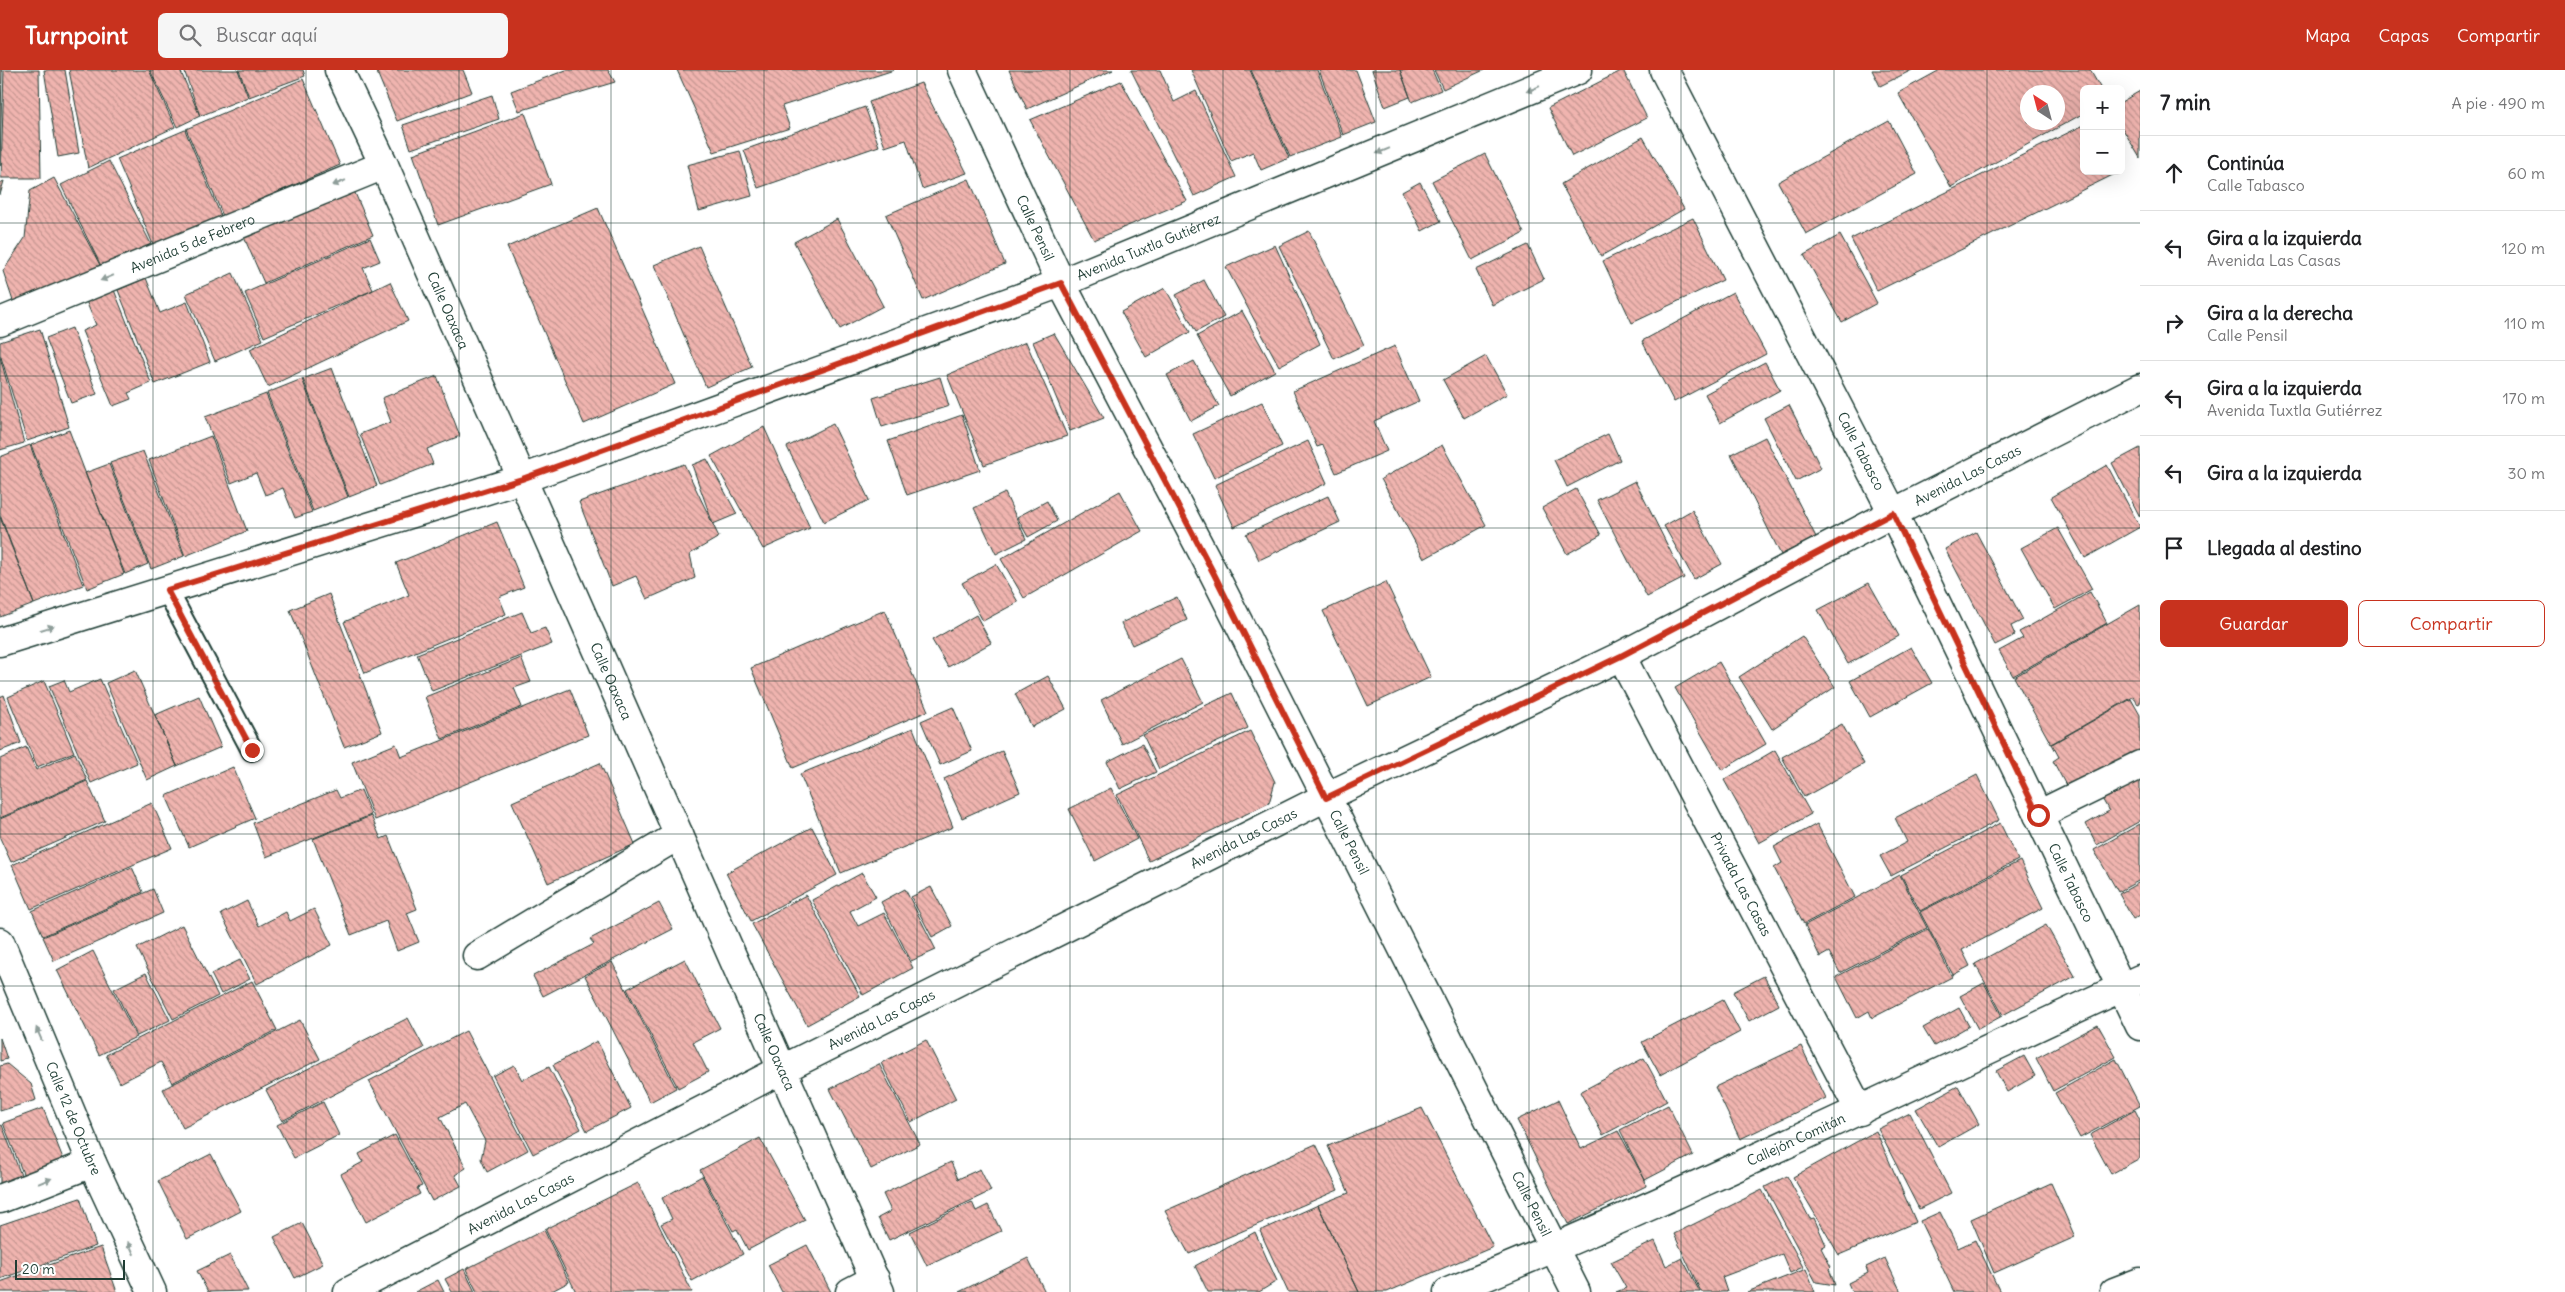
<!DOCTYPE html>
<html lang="es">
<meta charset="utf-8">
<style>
:root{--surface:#fff;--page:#f6f6f6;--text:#202124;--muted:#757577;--line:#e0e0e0;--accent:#c8321e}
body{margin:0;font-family:Delius,sans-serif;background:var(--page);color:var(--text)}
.controls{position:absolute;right:15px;top:15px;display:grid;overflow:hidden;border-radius:8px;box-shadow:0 5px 20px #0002}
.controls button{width:45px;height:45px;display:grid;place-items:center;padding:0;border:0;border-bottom:1px solid var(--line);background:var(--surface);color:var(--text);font:25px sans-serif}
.compass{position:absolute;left:2020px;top:15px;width:45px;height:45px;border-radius:50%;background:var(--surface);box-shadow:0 5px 20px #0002;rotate:324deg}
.scale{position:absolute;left:15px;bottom:12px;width:110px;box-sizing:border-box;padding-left:5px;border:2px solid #1f3d34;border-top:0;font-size:14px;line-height:18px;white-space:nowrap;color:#1f3d34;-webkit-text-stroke:4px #fff;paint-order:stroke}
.stop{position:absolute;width:15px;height:15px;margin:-11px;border:4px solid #c8321e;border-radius:50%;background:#fff}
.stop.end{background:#c8321e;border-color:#fff;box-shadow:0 1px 5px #0008}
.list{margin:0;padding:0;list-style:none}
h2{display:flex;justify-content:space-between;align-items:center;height:65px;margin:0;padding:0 20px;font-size:21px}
h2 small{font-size:16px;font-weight:400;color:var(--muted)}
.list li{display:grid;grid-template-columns:32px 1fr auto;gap:15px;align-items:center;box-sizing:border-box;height:75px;padding:0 20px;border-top:1px solid var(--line)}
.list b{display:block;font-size:19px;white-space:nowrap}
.list p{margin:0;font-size:16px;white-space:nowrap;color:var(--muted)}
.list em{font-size:16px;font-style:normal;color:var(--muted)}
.actions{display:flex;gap:10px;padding:15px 20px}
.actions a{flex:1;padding:11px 0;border:1px solid var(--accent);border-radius:8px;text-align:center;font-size:18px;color:var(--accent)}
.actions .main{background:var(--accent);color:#fff}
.icon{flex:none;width:28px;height:28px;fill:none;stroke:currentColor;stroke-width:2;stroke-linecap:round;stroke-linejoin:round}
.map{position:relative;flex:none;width:2140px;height:1222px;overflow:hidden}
header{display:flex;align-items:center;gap:30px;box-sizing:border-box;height:70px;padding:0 25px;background:var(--accent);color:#fff}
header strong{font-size:24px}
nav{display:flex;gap:28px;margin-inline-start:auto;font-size:18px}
.search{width:350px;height:45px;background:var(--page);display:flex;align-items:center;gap:12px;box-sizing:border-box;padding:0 18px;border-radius:8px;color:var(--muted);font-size:19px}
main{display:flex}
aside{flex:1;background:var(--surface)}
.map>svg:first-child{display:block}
</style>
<header>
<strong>Turnpoint</strong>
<div class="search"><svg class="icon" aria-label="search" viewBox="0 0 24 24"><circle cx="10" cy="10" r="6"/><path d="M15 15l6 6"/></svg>Buscar aquí</div>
<nav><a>Mapa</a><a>Capas</a><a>Compartir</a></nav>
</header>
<main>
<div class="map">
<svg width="2140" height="1222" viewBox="0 0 2140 1222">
<defs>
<pattern id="building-back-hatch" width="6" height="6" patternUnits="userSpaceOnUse" patternTransform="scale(1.25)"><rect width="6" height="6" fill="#f0b4af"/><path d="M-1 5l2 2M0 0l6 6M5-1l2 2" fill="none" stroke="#c2948f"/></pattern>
</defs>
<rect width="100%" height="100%" fill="#fff"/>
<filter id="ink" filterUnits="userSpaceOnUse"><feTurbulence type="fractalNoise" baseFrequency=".02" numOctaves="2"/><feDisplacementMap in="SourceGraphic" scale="10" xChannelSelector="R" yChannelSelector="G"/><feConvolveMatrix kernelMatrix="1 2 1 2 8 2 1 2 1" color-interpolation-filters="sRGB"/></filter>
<g filter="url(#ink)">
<path fill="url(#building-back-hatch)" stroke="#1f3d34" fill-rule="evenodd" d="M0,0H2L0,96Z
M4,0H39L41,108H1Z
M44,0H65L79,83L58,87Z
M69,0H149L175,57L88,98Z
M150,0H180L200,46L177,57Z
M184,0H238L248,27L200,46Z
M239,0H303L305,6L249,27Z
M376,0H463L472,22L397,51Z
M566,0H608L615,12L519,41L511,21Z
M677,0H894L782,36L790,58L714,82Z
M1009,0H1113L1027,39Z
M1131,0H1160L1174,32L1196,21L1236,107L1194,126Z
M1191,0H1250L1289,88L1261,100L1253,82L1231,91Z
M1251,0H1317L1342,67L1290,87Z
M1319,0H1356L1376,52L1343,65Z
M1372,0H1400L1410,27L1385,37Z
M1400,0H1432L1441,20L1412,32Z
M1434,0H1484L1443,19Z
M1623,0L1647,48L1572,86L1548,38Z
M1872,0H1912L1880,16Z
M1940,0H2090L2101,19H2084V43L1951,117L1898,23ZM2028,22H2058V52H2028Z
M303,9L340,95L223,146L186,59Z
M1121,11L1187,131L1094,170L1030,50Z
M921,13L967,103L922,119L906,70L885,77L869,32Z
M2140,21V88L2121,56V32Z
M492,25L499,49L411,79L403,55Z
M865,37L879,76L758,118L744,80Z
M525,43L551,114L438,155L413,84Z
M1889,51L1917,104L1806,164L1778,112Z
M2084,55V101H2121L1877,221L1851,169Z
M185,60L221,146L206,152L208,157L155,179L117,89Z
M1643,67L1684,139L1601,186L1561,114Z
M740,81L752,126L699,141L687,95Z
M1485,84L1524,163L1472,190L1432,111Z
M109,91L153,178L104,202L61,115Z
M54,108L101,197L13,231L3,201L25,168L30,121Z
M969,109L1005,194L923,230L886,145Z
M4,111L0,125V113Z
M1420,112L1441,151L1422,161L1402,122Z
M352,116L373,165L264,213L243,165Z
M598,138L675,314L584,354L507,177Z
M1693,148L1723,210L1632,253L1603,191Z
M837,149L883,236L840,259L794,172Z
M1309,161L1364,275L1334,289L1279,176Z
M1840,165L1877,233L1842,252L1804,185Z
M370,168L380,191L363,198L373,220L264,267L245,223Z
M1275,175L1320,274L1279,296L1226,197Z
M1528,175L1544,209L1492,235L1476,200Z
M699,176L752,297L706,317L654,195Z
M233,203L263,270L215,291L186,224Z
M146,208L160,243L187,232L210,292L155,314L118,220Z
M1204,210L1224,247L1196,262L1176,225Z
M390,212L408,251L268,317L250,279Z
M1165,218L1190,262L1146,287L1121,242Z
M114,220L151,313L128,323L131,329L113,336L82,261L96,255L86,231Z
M1733,222L1766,284L1674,332L1642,271Z
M1242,241L1275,301L1230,326L1197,266Z
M72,258L97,324L71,333L46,268Z
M40,259L69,357L27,371L0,284V272Z
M1054,263L1104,348L1070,361L1033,272Z
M1026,272L1067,366L984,395L947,305Z
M1395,276L1419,331L1374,351L1387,381L1336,403L1323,375L1317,377L1293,321Z
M1486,286L1507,324L1464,348L1443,310Z
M0,287L24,373L0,380Z
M1194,291L1219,336L1191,351L1167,305Z
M1765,292L1780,320L1720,353L1705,324Z
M332,298L377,416L349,427L303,309Z
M437,306L460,366L427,379L433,394L380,415L360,364L391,352L382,328Z
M940,307L949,336L882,357L873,328Z
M302,309L348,427L313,441L267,323Z
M266,324L312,442L295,448L283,418L265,425L256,403L231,413L205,347Z
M1262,332L1282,376L1214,408L1193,364Z
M1789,335L1821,398L1796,411L1764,348Z
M962,345L980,400L907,425L888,371Z
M833,354L869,430L824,452L787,377Z
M764,357L810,458L763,479L711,386Z
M69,360L124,504L87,519L31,375Z
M1608,364L1620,390L1567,417L1554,390Z
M211,366L247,461L185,486L149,390Z
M1765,367L1816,467L1781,485L1731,384Z
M1308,371L1327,413L1234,457L1215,415Z
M30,375L83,515L34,534L0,445V387Z
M1442,375L1486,455L1424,489L1381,409Z
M2140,378V447L2112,393Z
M143,381L184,486L151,499L110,393Z
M707,389L737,444L713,454L692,395Z
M109,394L148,494L125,504L85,403Z
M684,394L719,467L690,484L695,508L647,529L636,506L612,516L579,432Z
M2107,395L2140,457L2085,488L2051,427Z
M1635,411L1684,508L1647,527L1597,430Z
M1576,419L1601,465L1567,484L1542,438Z
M1120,421L1142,461L1024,528L1001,489Z
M1005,423L1026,469L996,484L974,438Z
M1328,426L1340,452L1259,490L1246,464Z
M1047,431L1057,451L1028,467L1017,447Z
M1692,440L1722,494L1694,509L1664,456Z
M0,447L34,534L0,547Z
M497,452L524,517L499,527L506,544L365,603L344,552L409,525L396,493Z
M2058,458L2092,519L2055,539L2021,478Z
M1976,462L2023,550L2011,556L2015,565L1995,575L1945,479Z
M996,494L1018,532L983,551L962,513Z
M1386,512L1431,607L1368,636L1323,541Z
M1869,513L1899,566L1848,594L1818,540Z
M2090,522L2107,553L2013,606L1999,581L2023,568L2019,562Z
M329,524L382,662L344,677L290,540Z
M1177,527L1187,550L1132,575L1121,553Z
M2140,535V633L2138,634L2133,627L2051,674L2014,607Z
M885,540L928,641L793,698L751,598Z
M522,542L531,563L545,558L552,574L432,621L417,584Z
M976,545L991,573L948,597L932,570Z
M1802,566L1835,617L1772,659L1739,607Z
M1911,577L1932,613L1870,647L1850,611Z
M521,588L531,612L514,618L522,637L442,669L425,627Z
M1181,589L1203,632L1122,674L1101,630Z
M1719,592L1766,674L1722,700L1675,618Z
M135,600L177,696L147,710L106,613Z
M1048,606L1066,639L1032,657L1015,624Z
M100,609L137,693L91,713L49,616L64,610L69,622Z
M44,611L74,682L37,697L8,627Z
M570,619L588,665L375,750L352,692L396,674L401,687Z
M1232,623L1248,658L1159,699L1143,665Z
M4,625L21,673L0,681V627Z
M199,626L221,677L177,696L155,645Z
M2131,629L2140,645V680L2069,721L2053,691L2059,687L2052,674Z
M953,637L972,681L940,695L921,651Z
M1842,654L1864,694L1804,727L1782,687Z
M913,658L953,757L841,803L800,704Z
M1250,661L1275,712L1269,733L1149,791L1117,725Z
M1142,674L1156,702L1120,719L1107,692Z
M26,677L36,700L75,683L87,710L0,748V689Z
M1775,680L1811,744L1759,773L1724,710Z
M1002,681L1020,722L962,748L944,709Z
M600,693L635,774L548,813L512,732Z
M233,697L255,748L189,777L166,726Z
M2140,703V751L2097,775L2086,754L2109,741L2100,725Z
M1977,705L1999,750L1891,806L1880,786L1907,772L1895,748Z
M87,711L105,751L11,792L0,768V749Z
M1111,718L1137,769L1095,791L1069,739Z
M336,720L340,728L361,720L371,745L266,787L253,753Z
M152,733L172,778L31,839L12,795Z
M371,746L381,769L388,766L417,839L407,843L419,872L397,881L386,851L351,865L313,769Z
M2000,753L2018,790L1920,841L1901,805Z
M1817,754L1855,827L1804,854L1774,798L1782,793L1774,777Z
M2140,754V810L2118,822L2094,780Z
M812,757L837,805L751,851L726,803Z
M2020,791L2043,838L1962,880L1970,896L1953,905L1920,842Z
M132,797L143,822L43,866L32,841Z
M862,803L876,827L850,841L858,856L884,843L913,898L863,925L812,830Z
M1900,805L1927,858L1840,903L1829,882L1820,887L1805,855Z
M2140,812V845L2133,849L2119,824Z
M931,817L952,856L932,867L911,827Z
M153,819L163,843L54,891L43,867Z
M905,819L936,880L911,891L881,832Z
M806,825L860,926L807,955L752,854Z
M247,831L259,856L286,842L290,851L314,839L332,875L257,914L221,844Z
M659,833L673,859L543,926L533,906L594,874L590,869Z
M182,855L218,926L173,949L137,878Z
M2046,855L2075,906L2003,945L1975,894Z
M1928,859L1952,907L1872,948L1869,941L1857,948L1836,907Z
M93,881L136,967L99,985L57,900Z
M685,889L720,958L693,972L708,1002L678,1018L627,919Z
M240,890L250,909L221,924L211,904Z
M612,892L676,1018L650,1032L585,906Z
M146,903L170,950L137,966L114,919Z
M1764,906L1779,935L1749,951L1733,922Z
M252,911L277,960L172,1013L161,992L120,1013L106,985Z
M1984,913L2002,946L1978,959L1960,926Z
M1723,930L1740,962L1660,1005L1642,972Z
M1959,938L1969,956L1934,976L1923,958Z
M408,948L424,978L282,1051L266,1020Z
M300,950L320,989L183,1058L163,1019Z
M2098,955L2116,987L2053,1021L2036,988Z
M466,961L528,1080L487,1102L481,1089L485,1071L465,1034L440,1047L466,1098L455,1105L461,1116L432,1131L369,1011Z
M0,968L7,989L0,991Z
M926,970L956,1029L911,1052L881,993Z
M597,971L631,1038L587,1061L553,995Z
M1801,976L1826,1028L1740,1069L1715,1017Z
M2024,986L2035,1006L2007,1022L1996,1001Z
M1644,988L1667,1031L1603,1065L1580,1022Z
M2116,989L2140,1036L2080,1068L2055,1023Z
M7,994L31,1014L36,1030L0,1041V996Z
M879,994L920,1074L871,1099L830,1019Z
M514,995L522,1010L549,997L581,1059L533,1084L493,1006Z
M1958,1016L1979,1054L1938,1077L1916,1039Z
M1558,1030L1581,1079L1618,1061L1645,1110L1646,1116L1568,1154L1517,1050Z
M323,1032L339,1065L294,1088L277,1055Z
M1668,1035L1693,1085L1645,1110L1620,1060Z
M43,1038L64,1091L24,1106L3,1053Z
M1422,1038L1493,1177L1387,1222H1359L1318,1135L1349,1123L1328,1076Z
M2135,1040L2140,1050V1088L2111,1104L2090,1065Z
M1910,1043L1951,1123L1919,1139L1878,1059Z
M2,1055L22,1108L0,1116V1056Z
M1876,1061L1916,1152L1839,1185L1793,1107Z
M395,1065L422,1116L417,1118L420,1124L366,1152L341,1104L363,1092L359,1084Z
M760,1068L805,1150L748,1180L737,1159L733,1161L700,1100Z
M1316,1074L1338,1120L1189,1184L1165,1141Z
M211,1084L241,1141L187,1169L158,1111Z
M951,1092L958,1109L980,1099L991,1121L889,1170L878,1148L891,1141L883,1124Z
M702,1106L743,1184L692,1211L661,1154L672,1149L662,1128Z
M1787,1106L1810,1149L1814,1148L1826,1175L1821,1178L1831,1197L1829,1199L1835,1215L1816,1212L1765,1117Z
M638,1113L692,1222H576L545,1159Z
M2051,1113L2075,1167L1994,1203L1971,1149Z
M1762,1120L1803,1197L1790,1203L1782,1184L1722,1207L1727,1222H1701L1674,1164Z
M80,1128L96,1176L0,1209V1155Z
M972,1132L976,1141L988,1135L1001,1161L927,1196L910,1162Z
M1318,1135L1359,1222H1288L1260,1161Z
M1940,1142L1958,1178L1975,1170L2000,1222H1954L1920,1151Z
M302,1153L323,1194L295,1208L274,1167Z
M544,1160L569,1212L550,1222H477L466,1199Z
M1255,1162L1277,1211L1259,1222H1208L1195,1196Z
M1655,1171L1666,1196L1682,1188L1700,1222H1616L1626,1218L1611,1192Z
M807,1175L831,1222H782L768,1195Z
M101,1177L117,1222H0V1212Z
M230,1185L248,1221L208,1222L197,1201Z
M1028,1188L1045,1222H959Z
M1885,1188L1901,1222H1852L1848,1213L1868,1203L1866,1197Z
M464,1199L475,1222H452L445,1209Z
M1806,1199L1815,1222H1747Z
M438,1210L444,1222H415Z"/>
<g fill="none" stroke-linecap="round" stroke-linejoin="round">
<g stroke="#1f3d34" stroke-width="24">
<path id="service" d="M167,520L252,680"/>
</g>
<g stroke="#1f3d34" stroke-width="31">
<g id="minor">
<path id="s1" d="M339,0L384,95L880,1222"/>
<path id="s2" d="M1664,0L1893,443L2140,956"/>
<path id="s3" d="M0,252L384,95"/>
<path id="s4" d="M0,572L522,409L1061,213L1578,0"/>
<path id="s5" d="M1621,586L1860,1041"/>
<path d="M2038,745L2140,695"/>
<path id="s6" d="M0,872L92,1093L152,1222"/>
<path d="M477,886L679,765"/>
<path d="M0,1129L92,1093"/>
<path id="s7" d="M348,1222L783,999L1326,727L1621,586L1893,443L2140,318"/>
<path d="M850,1222L875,1209"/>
<path id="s8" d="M1448,1222C1683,1127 1910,1015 2140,909"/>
</g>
</g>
<g stroke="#1f3d34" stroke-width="31">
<g id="secondary">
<path id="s9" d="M962,0L1061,213L1214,504L1576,1222"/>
<path d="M2114,1222L2140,1212"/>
</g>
</g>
<use href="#service" stroke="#fff" stroke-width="20"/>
<use href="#minor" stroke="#fff" stroke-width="28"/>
<use href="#secondary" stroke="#fff" stroke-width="28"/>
</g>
<defs><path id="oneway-solid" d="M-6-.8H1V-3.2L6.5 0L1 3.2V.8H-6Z" transform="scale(1.25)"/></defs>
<g fill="#8f9e9a">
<use href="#oneway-solid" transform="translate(1533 19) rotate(158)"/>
<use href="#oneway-solid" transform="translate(1383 81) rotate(158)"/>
<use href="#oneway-solid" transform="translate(339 113) rotate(158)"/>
<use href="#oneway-solid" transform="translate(107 208) rotate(158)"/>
<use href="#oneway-solid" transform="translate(47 558) rotate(-17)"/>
<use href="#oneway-solid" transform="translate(39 964) rotate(-113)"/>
<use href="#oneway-solid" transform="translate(45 1111) rotate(-22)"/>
<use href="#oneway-solid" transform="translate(131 1178) rotate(-115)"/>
</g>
</g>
<g fill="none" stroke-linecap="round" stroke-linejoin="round" filter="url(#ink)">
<path stroke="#c8321e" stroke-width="6" d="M252,680L167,520L522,409L1061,213L1214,504L1326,728L1621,586L1893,443L2038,745"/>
</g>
<path fill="none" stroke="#1f3d34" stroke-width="1" stroke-opacity="0.55" d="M153,0V1222M306,0V1222M459,0V1222M611,0V1222M764,0V1222M917,0V1222M1070,0V1222M1223,0V1222M1376,0V1222M1529,0V1222M1681,0V1222M1834,0V1222M1987,0V1222M0,153H2140M0,306H2140M0,458H2140M0,611H2140M0,764H2140M0,916H2140M0,1069H2140"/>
<g text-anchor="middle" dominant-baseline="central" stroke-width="4.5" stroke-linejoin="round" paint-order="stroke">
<g font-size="14" fill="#1f3d34" stroke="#fff">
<text stroke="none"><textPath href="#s9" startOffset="174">Calle Pensil</textPath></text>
<text stroke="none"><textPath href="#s3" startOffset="208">Avenida 5 de Febrero</textPath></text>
<text stroke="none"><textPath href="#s4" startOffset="1215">Avenida Tuxtla Gutiérrez</textPath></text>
<text stroke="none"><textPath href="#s1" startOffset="264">Calle Oaxaca</textPath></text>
<text stroke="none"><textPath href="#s2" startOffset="429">Calle Tabasco</textPath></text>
<text stroke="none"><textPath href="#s7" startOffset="1814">Avenida Las Casas</textPath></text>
<text stroke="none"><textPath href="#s1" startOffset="669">Calle Oaxaca</textPath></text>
<text stroke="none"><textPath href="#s7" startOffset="1004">Avenida Las Casas</textPath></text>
<text stroke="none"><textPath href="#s9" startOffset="864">Calle Pensil</textPath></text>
<text stroke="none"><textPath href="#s2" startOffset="909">Calle Tabasco</textPath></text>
<text stroke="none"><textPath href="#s5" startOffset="258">Privada Las Casas</textPath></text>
<text stroke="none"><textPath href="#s7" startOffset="599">Avenida Las Casas</textPath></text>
<text stroke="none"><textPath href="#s1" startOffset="1074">Calle Oaxaca</textPath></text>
<text stroke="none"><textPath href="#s6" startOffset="191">Calle 12 de Octubre</textPath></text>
<text stroke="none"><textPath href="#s8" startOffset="380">Callejón Comitán</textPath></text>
<text stroke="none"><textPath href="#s7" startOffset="194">Avenida Las Casas</textPath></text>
<text stroke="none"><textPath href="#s9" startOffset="1269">Calle Pensil</textPath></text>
</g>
</g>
</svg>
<div class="controls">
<button>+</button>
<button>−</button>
</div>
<svg class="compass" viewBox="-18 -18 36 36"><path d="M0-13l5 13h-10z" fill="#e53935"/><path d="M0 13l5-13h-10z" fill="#757577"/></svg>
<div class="scale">20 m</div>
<div class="stop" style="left:2038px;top:745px"></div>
<div class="stop end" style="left:252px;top:680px"></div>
</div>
<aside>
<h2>7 min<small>A pie · 490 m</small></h2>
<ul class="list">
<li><svg class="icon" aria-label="ahead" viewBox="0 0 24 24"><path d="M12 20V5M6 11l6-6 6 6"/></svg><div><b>Continúa</b><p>Calle Tabasco</p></div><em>60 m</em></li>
<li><svg class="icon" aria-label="left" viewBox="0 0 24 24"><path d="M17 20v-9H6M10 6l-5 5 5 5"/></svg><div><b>Gira a la izquierda</b><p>Avenida Las Casas</p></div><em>120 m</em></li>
<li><svg class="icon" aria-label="right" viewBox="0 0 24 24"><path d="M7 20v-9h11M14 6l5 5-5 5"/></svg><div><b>Gira a la derecha</b><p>Calle Pensil</p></div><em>110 m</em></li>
<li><svg class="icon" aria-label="left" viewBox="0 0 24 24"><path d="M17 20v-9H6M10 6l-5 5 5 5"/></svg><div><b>Gira a la izquierda</b><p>Avenida Tuxtla Gutiérrez</p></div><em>170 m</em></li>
<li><svg class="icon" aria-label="left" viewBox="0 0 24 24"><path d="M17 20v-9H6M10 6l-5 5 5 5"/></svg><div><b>Gira a la izquierda</b></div><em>30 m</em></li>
<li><svg class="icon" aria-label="arrive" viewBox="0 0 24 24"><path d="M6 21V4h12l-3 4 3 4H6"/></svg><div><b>Llegada al destino</b></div></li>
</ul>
<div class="actions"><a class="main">Guardar</a><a>Compartir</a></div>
</aside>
</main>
